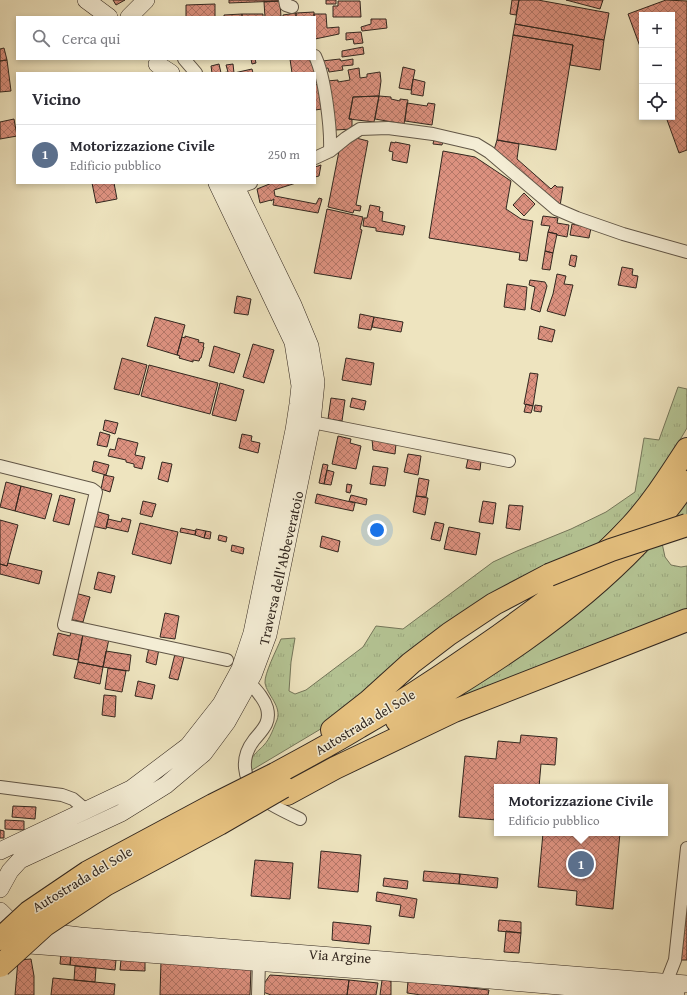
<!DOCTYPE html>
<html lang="it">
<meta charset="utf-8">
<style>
:root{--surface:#fff;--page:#f7f7f7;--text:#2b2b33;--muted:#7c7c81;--line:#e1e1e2;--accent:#ea580c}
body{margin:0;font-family:"Gentium Book Plus",serif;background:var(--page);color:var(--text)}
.controls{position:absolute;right:12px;top:12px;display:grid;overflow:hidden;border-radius:0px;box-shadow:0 2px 6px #0003}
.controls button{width:36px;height:36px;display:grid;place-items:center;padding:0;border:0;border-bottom:1px solid var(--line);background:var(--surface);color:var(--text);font:20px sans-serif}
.you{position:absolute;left:377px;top:530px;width:14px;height:14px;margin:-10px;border:3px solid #fff;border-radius:50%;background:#1a73e8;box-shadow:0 0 0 6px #1a73e833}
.badge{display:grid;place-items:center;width:26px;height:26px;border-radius:50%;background:var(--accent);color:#fff;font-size:13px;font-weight:700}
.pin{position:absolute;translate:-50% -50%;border:2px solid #fff;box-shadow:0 1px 4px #0006}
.popup{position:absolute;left:494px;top:784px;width:174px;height:52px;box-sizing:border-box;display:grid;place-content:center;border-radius:0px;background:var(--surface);filter:drop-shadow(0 1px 3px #0005);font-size:13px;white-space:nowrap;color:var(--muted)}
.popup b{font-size:15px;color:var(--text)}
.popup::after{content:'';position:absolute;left:50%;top:100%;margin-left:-8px;border:8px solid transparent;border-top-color:var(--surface)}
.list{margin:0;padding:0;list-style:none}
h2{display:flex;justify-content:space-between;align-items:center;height:52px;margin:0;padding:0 16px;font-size:17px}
h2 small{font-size:13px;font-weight:400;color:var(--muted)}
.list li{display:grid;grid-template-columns:26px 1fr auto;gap:12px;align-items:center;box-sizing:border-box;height:60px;padding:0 16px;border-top:1px solid var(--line)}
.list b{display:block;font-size:15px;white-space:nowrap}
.list p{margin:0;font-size:13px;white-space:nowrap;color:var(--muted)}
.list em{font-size:13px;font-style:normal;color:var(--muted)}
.icon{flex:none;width:22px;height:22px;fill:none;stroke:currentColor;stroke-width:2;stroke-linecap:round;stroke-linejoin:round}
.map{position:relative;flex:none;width:687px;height:995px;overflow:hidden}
.search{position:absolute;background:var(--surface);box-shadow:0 2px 6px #0003;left:16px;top:16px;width:300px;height:44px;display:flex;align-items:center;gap:10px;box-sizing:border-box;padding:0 14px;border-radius:0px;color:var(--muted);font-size:15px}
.panel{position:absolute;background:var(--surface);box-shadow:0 2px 6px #0003;left:16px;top:72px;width:300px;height:112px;border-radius:0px}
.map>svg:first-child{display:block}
</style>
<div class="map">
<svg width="687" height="995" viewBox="0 0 687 995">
<defs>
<pattern id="grass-tufts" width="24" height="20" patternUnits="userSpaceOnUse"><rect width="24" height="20" fill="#b5c595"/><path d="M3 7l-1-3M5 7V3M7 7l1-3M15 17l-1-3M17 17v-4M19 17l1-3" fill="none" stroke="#9ca980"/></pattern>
<pattern id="building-cross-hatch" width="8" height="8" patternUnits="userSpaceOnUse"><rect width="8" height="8" fill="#dc917f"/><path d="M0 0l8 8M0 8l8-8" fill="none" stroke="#b37667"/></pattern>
</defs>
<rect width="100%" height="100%" fill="#eee4bf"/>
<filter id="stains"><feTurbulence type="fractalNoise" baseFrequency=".005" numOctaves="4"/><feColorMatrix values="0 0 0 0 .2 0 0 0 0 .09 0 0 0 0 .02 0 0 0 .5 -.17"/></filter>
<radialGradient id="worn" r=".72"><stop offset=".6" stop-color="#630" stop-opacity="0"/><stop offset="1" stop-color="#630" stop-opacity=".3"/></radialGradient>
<path fill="url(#grass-tufts)" stroke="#74765a" d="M678,387L687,389V428L665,465L631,510L588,553L375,691L319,730L252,770C246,758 258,752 264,745C270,739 274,727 277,720C282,706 267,695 265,683C264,674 277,649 281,639L295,638L291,662L289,691L295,694L306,690L363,647L376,626L403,629L493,562L517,551L571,529L606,512L635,492L644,438L659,440Z
M687,495V519L666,525Z
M662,543L665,557L671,565L681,567L687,566V612L431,714L646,548Z"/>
<path fill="url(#building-cross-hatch)" stroke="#32271f" d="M113,0H125L116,5Z
M229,0H280V1L229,3Z
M326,0H336V4H326Z
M512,0H519L516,15L510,14Z
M519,0H538L609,13L604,40L515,24Z
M566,0H603L600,9Z
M666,0L687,1V150L679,153L666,117H672V15H642V52L628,14Z
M280,1L281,17H265L264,2Z
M338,1H360L361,17H333V6H338Z
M215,4V17H186V5Z
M314,12V17H296V13Z
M296,13V17H283V15Z
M242,14V17H224V15Z
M242,14H263V17H242Z
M314,14H326L327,28L339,27V34L315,39Z
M371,19H386L387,28L362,31L361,27L371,24Z
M515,24L604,40L600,70L570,65L573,45L513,35Z
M361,32L363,43L354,44L353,39L346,40V33Z
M513,35L573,45L556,150L497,140Z
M363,47L364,54L342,57V51Z
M4,48L7,60L0,61V49Z
M251,59H255L256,63L252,64Z
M290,59H310L313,63L316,77L315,78V73H292Z
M340,59L341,61L353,59V65L342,66L343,70L329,72L328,68L323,69L322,61Z
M7,60L11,91L0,92V61Z
M219,64L221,73H212L211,66Z
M233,64L234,73L252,69L253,73H221L228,72L226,65Z
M403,67L415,70L411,90L399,88Z
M359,68L360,78L367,77V74L380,72L381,81L379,96L353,97L349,119H352V129L335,130L327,81L338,80V82L350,80L348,70Z
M413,79L425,82L423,96L411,94Z
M319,84L322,109L315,110V85Z
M379,96L374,122L349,119L353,97Z
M379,96L391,97V99L400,101V99L408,100L404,124L375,119Z
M407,103L427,106L428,103L435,104L432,125L405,121Z
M14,119L17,136L0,139V122Z
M356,138L368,141L356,205L361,206L360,211L354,210L353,213L328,207L339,151Z
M434,139L443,141L442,145L433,144Z
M497,140L519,144L517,159L551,189L555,185L557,187H563L560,206L494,150Z
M391,142L395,143V142L410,145L407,163L392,160L393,152L389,151Z
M443,151L475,157L511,181L506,209L521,219L533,221L527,261L519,260L520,253L429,238Z
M321,165L319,176L315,177V167Z
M92,183H114L117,199L96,203Z
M272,183H296L274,190L275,196L316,204L319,198L322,199L318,213L273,205L274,199L271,201V200L260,203L257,189Z
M524,193L535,204L524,216L513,205Z
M370,205L380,207L379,211L383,212L382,221L405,226L403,235L376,231V228L363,226L364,218H367Z
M327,209L363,217L360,229L362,230L351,279L314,273Z
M543,216L558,218L557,223L569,225L567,237L557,235V234L548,232L550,226L541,225Z
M572,224L591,228L589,238L570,235Z
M548,232L557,234L553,253L545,251Z
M545,251L553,253L550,270L542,269Z
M571,255L577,256L575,267L569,265Z
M622,267L633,269L632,275L638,276L636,288L618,285Z
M557,274L566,276L564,284L573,285L565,316L547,311L553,294Z
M530,280L545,282L547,286L540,312L531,309L535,287L529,285Z
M507,284L527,287L525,310L504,307Z
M237,296L251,299L248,315L234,313Z
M360,314L374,317L371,330L358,328Z
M155,317L185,325L177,355L147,346Z
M374,317L403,322L401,332L372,327Z
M540,326L555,330L552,342L538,339Z
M185,336L199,340L198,342L204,343L203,347H204L201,358H200L199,361L193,360V362L179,358L180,356L177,355L182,337L185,338Z
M253,344L274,350L264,383L243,377Z
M214,346L240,354L234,373L209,366Z
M122,358L147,365L139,395L114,389Z
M346,358L374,363L371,385L342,380Z
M149,365L218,383L210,414L141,396Z
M530,373L538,374L533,406L524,404Z
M220,383L244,390L236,421L212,415Z
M331,398L345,400L342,421L328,419Z
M352,398L366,401L364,410L350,407Z
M526,404L533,406L531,413L524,412Z
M535,405L542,406L541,412L534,411Z
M105,420L118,423L115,434L103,430Z
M100,432L110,435L107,447L97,445Z
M242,434L252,436L251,441L260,443L258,453L239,448Z
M338,436L351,439L350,443L361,446L356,469L332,464Z
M118,438L138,443L135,455L145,457L142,469L134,467V464L126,462V460L108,456L110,449L115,450Z
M372,439L396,444L395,454L373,450Z
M408,454L421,456L418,475L404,472Z
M468,459L481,461L480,470L466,468Z
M94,461L109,465L106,475L92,471Z
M162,462L172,464L168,482L158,479Z
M323,464L328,465L324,484L319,483Z
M373,466L388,468L385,486L370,484Z
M327,470L334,472L331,485L324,484Z
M104,475L114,477L110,492L101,489Z
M419,478L429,480L426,497L416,496Z
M6,482L21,486L15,511L0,507Z
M347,484L352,485L350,493L346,492Z
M21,486L52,494L45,519L15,511Z
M317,494L355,503L353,511L315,503Z
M60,495L75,499L69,525L53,521Z
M351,495L367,499L366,505L349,501Z
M416,496L428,498L425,515L413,512Z
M143,501L156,504L152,517L140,514Z
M483,501L496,503L493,524L479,522Z
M509,505L523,506L520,530L506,528Z
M95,511L109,515L106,529L92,526Z
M122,518L131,520L128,532L106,527L108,519L121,522Z
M0,520L18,525L7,566L0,564Z
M435,522L444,524L440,541L431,539Z
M140,523L178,532L171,564L132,554Z
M449,527L480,533L476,555L444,549Z
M181,528L196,531L195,535L180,532Z
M196,529L206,531L204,538L195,535Z
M206,531L211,532L210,539L204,538Z
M219,535L227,537L226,542L218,540Z
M322,536L340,541L338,552L320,547Z
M232,545L244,548L243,554L231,551Z
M8,563L42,571L39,584L0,574V564L7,566Z
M98,572L115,576L111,593L94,589Z
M75,593L90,597L83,622L69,619Z
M165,613L179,616L175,639L160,637Z
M71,631L83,634L78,660L53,655L58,633L70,636Z
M83,634L109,639L103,667L78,662Z
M149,647L159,649L156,665L146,662Z
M106,651L131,655L129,671L103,667Z
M175,654L184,657L178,680L169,678Z
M78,662L103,667L100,684L74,678Z
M108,668L126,671L122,692L105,689Z
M138,681L155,685L152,699L135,696Z
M104,695L116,696L115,717L102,715Z
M521,735L557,738L555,765L541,764L539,787H497V820L459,817L465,756L496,759L498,741L520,743Z
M13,806L36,807L35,819L12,817Z
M5,820L24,821V830L5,829Z
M0,830L4,831V838H0Z
M543,833H620L613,909L576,905L577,891L538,887Z
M321,851L361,855L358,892L318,888Z
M255,860L293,863L290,899L251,896Z
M424,871L460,874L459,884L423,881Z
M460,874L498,878L497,888L459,884Z
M384,878L408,881L407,889L383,886Z
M377,892L417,899L414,918L399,916L401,905L376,901Z
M687,904V960H681Z
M499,920L521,922V933L498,931Z
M333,922L371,926L369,944L332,940Z
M506,931L521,933L519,953L504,952Z
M61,954L71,955L70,965L60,964Z
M71,955L116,960L115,970L70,965Z
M31,959L34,976V995H15L18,960Z
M121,960L145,961V971L120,970Z
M161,961L251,969L250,995H160Z
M75,966L96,968L95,982L74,980Z
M270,975L349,980L347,995H271L263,992L265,982Z
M53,978L115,984L114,995H51Z
M349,980L378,983L376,995H347Z
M382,980L391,981V995H380Z
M408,981L489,990L488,995H421L407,993Z"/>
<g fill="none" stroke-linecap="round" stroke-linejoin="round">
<g stroke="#615647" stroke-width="14">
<path id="street" d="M285,0L286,5L292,7
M315,56C325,77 331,128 330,151
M184,59L196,73
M315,158L330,151L346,138L360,129L388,128L433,134L476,144L489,152L556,209L577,218L623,234L687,252
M237,188L251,183
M312,422L509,461
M0,466L92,489L96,492L64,625L227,660
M249,682C256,690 264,698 267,708C271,723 262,730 254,740C240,758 243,778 257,794C265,803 288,813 300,819
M0,787L62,795L73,799L86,810
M666,983L675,960L687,848
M258,995L259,962"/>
</g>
<g stroke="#32271f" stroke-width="18">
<path id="secondary" d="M86,0L109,17
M129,17L146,0
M157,64L171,73
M0,851L131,789L188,746L221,704L240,669L252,633L294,430L298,404L300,386L293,342L217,183
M0,889L10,871L20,860L121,813L166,785L204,753L227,722L253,675L268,635L312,422L316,382L310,346L293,305L234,183
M0,911L9,920L31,930L80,936L687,984
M16,944L466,978L617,991L676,995"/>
</g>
<g stroke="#32271f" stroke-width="24">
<path id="highway" d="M397,721C483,670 568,617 638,544C655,525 673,504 687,482
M332,730L369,701L411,663L449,634L494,604L549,575
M275,774C303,759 331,744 359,727C408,699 454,667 500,635C547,601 593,568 632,525C653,502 670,475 687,449
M287,794L335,768L454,711L687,620"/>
</g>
<use href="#street" stroke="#f4edd5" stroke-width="12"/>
<use href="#secondary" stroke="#f4edd5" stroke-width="17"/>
<use href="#highway" stroke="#e7c280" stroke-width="22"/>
<g stroke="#32271f" stroke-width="24" stroke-linecap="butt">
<path id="highway-bridge" d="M549,575L611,550L687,525
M0,939L29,912L88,872L213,805L275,774
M0,966L45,925L105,885L219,824L283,787"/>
</g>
<use href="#highway-bridge" stroke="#e7c280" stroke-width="22"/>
</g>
<g text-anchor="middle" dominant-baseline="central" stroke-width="3" stroke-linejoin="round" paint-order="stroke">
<g font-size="14" fill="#32271f" stroke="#f4edd5">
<text transform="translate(281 568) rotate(-77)">Traversa dell'Abbeveratoio</text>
<text transform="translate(365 722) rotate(-31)">Autostrada del Sole</text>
<text transform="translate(82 879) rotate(-31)">Autostrada del Sole</text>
<text transform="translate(340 956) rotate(4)">Via Argine</text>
</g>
</g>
<rect width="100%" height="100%" filter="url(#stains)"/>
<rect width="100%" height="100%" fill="url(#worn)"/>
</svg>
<div class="controls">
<button>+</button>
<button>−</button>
<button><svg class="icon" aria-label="locate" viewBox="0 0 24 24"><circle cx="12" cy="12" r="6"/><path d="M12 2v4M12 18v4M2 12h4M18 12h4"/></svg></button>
</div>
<div class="you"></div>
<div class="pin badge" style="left:581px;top:864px;background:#5c6f8a">1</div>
<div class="popup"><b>Motorizzazione Civile</b>Edificio pubblico</div>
<div class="search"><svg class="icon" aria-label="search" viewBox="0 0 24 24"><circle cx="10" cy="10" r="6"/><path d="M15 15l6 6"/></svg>Cerca qui</div>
<section class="panel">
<h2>Vicino<small></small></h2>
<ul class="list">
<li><span class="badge" style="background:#5c6f8a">1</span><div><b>Motorizzazione Civile</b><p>Edificio pubblico</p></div><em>250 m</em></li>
</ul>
</section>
</div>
